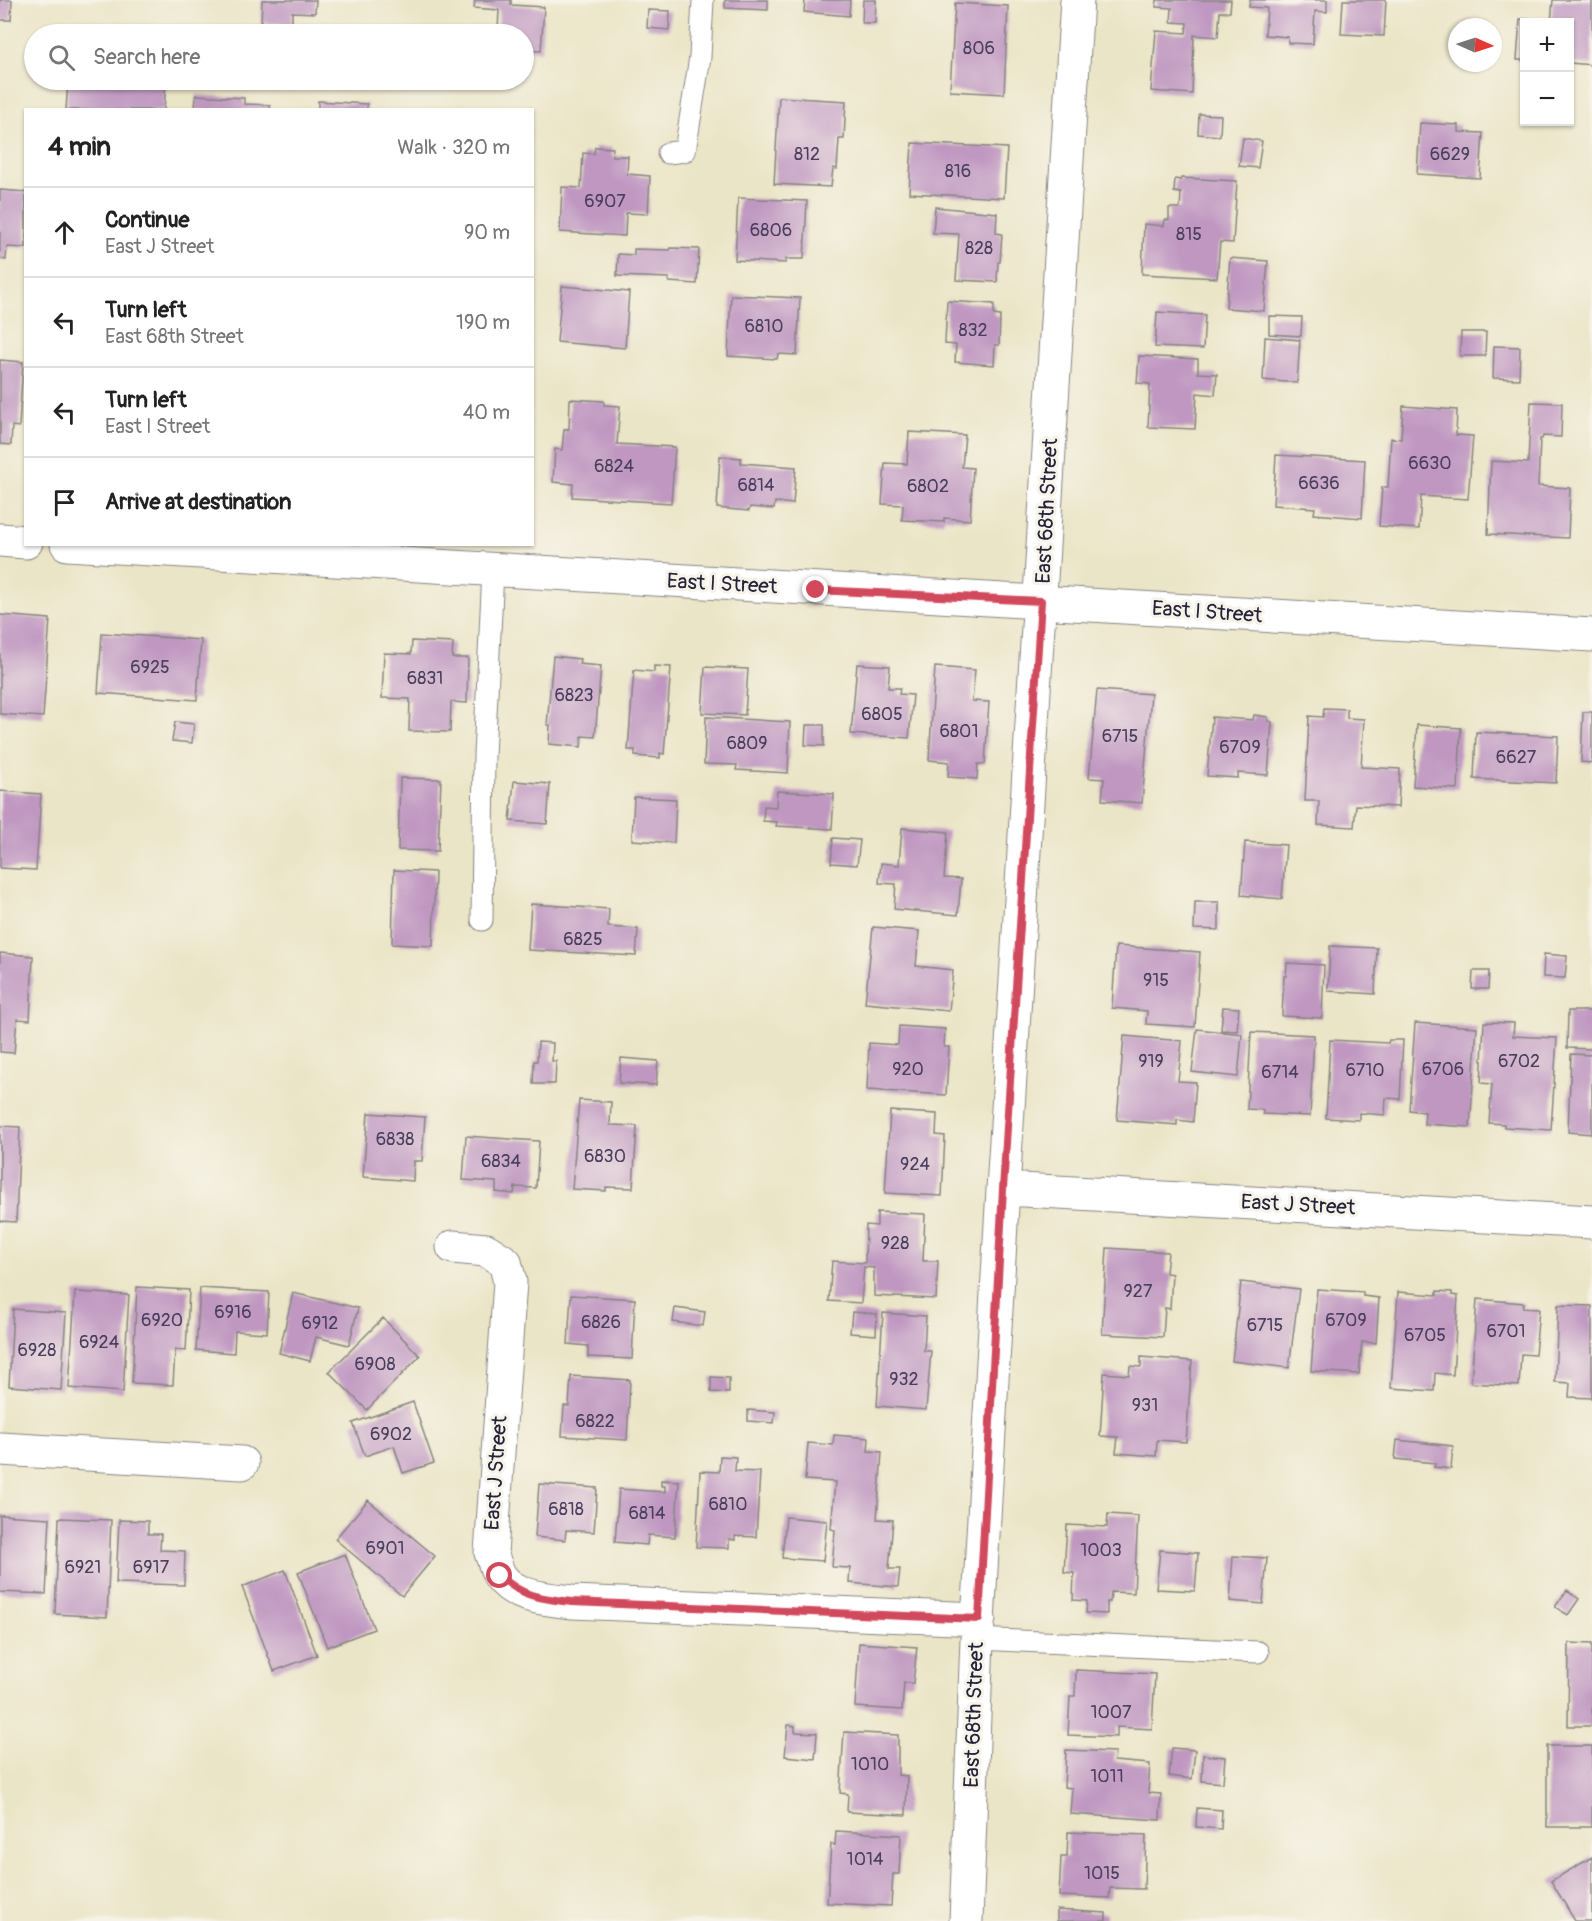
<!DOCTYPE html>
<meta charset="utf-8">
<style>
:root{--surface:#fff;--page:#f2f2f2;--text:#222;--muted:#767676;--line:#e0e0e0}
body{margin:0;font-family:Pangolin,sans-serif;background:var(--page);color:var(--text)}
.controls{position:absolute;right:18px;top:18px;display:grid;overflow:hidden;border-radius:0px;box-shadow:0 2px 4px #0004}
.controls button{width:54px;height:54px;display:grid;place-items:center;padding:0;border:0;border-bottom:2px solid var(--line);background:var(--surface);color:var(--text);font:30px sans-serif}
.compass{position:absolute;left:1448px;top:18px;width:54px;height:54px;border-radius:50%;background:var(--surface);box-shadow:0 2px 4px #0004;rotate:93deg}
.stop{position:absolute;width:18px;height:18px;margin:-14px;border:4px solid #d1495b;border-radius:50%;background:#fff}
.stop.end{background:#d1495b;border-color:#fff;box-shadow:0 2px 6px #0008}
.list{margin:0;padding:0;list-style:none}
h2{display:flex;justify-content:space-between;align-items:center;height:78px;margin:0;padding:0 24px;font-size:26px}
h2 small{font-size:20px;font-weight:400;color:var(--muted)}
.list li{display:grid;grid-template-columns:39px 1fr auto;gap:18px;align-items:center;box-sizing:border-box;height:90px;padding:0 24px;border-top:2px solid var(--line)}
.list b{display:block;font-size:22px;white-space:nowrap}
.list p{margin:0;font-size:20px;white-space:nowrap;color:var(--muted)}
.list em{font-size:20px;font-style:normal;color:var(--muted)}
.icon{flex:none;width:33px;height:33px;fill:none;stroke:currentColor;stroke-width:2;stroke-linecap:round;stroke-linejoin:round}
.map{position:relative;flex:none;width:1592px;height:1921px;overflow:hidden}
.search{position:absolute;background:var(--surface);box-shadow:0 2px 4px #0004;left:24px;top:24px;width:510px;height:66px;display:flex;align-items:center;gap:15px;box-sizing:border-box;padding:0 21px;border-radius:33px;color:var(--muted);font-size:22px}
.panel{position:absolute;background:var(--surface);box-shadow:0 2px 4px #0004;left:24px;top:108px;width:510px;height:438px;border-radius:0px}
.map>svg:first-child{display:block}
</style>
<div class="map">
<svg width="1592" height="1921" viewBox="0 0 1592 1921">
<rect width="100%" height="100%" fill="#f7f3e8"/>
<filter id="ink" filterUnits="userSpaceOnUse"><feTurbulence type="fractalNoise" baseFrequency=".0167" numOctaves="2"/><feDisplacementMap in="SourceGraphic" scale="12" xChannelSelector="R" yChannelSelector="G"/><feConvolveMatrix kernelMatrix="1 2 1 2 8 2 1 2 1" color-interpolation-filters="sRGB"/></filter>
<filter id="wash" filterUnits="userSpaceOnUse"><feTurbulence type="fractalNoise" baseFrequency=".008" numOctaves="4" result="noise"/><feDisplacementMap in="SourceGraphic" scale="24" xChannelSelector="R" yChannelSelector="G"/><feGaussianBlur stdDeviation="1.35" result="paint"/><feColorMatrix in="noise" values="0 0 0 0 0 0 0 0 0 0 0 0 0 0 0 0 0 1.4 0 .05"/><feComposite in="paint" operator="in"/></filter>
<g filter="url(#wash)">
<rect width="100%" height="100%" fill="#ebe5c7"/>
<g id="blocks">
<path fill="#bf97c1" d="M0,0H12L11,20H0Z
M262,0H316L315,13L292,12V24L261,23Z
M475,0H511V5L544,7L541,51L524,50V34H478V29L498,30L499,10L474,8Z
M725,0H768V10L725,8Z
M805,0H850L849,16L804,12Z
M863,0H876L875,23H862Z
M1157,0H1231L1230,12H1220L1218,37L1194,35L1192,94L1151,91L1156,31L1186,33L1187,23L1171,22L1172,8L1156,7Z
M1250,0H1327V12L1315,11L1313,44L1288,43V37L1265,35L1267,8L1249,7Z
M1343,0H1386L1384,36L1341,34Z
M1553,0H1592V65L1570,63V22H1551Z
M955,3L1008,6L1004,94L950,91Z
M648,10L670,11L669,30L647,28Z
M1520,19L1546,21V22H1524V60H1517Z
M68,80H166L164,110H66Z
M196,95L244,98V104L270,105V110H195Z
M779,97L846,101L844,139H839L837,169L833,168L831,187L774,184Z
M318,101L367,104V110H318Z
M1199,114L1221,115L1220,136L1198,134Z
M1420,123L1459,125V132L1483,133L1480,178L1417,174Z
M1243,138L1262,141L1258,168L1239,166Z
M912,143L1007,148L1004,198L909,193Z
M595,147L613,148L612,156H628L627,174L650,176L648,214L626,213L625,236L560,232L562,187L581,188L583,153L594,154Z
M1181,178L1237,181L1233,243L1220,242L1217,278L1142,274L1144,224L1164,226L1165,220H1169V208H1180L1181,193L1174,192L1175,179L1181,180Z
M0,190L26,192V248L7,247L6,260L0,259Z
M738,198L807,201L804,259H786V263L735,260Z
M935,207L997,213L996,233L1002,234L1000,262H998L997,282L956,280L959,234L933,233Z
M670,248L699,249L697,284L669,282V278L617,276L618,254L634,255V249L670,250Z
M1230,258L1268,261L1264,311L1226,308Z
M562,286L629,292L625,348L557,342Z
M731,295L800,298L797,355L778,354L777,359L728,356Z
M947,301L994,304V315L1000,316L999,345H995L994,365L955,362L956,345L945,344Z
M1157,312L1205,315L1203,349L1155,347Z
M1269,316L1302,317L1301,336L1269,334Z
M1461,332H1486L1485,356H1460Z
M1265,337L1300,340L1297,383L1263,380Z
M1494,346L1520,347L1519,379L1493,378Z
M1139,356L1198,359V373L1217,374L1215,395L1197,393L1195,429L1148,427L1150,384L1137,383Z
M0,360L23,362L19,427L12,426L11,445L0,444Z
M570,399L604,401V405L620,406L617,444L675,447L671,503L572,497L573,484L553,482L555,449L562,450L564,429H569Z
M1531,402L1562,403L1561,437L1543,436L1542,439H1540L1538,486L1570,488L1568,538L1488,534L1491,461L1528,463Z
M1403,406L1457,410L1456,435L1473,436L1468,499L1421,496L1419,529L1379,526L1382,487H1388L1391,438L1401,439Z
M909,432L965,435L962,467L973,468L970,520L944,518V522L902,520L903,505L882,504L885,463L907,464Z
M1276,455L1365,460L1362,518L1314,514L1315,508L1273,505Z
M720,456L741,458V463L796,467L793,504L775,502L774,509L750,507L749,511L717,508Z
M0,615L50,619L43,717L0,714Z
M102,633L201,640L197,700L98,693Z
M412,641L453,643L452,658H468L467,703L451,702L450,732L409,731L410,699L382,698L384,653L411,654Z
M553,656L580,659L579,664L601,666L595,737L582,736L581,747L549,744L550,725H547Z
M857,664L890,666L888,688H900L899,694L913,695L909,738L851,734Z
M654,666L671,667L664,754L660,753V758L635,756V750H628L634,670L654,672Z
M705,667L748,669L745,715L702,713Z
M935,667L975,670L972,701L989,702L985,764H978L977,779L948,777L949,762L929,760Z
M1097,690L1151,694L1142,803L1102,800L1104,779L1089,778Z
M1324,708L1347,709V718L1364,719L1361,767L1400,769L1398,807L1356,805L1354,827L1318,825L1319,801H1305L1309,716L1323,717Z
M1583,712H1592V763L1581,762Z
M1254,715L1268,717V721L1272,722L1268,775L1238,773V778L1207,776L1212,717L1253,720Z
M706,717L790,722L788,773L736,770L737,765L704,764Z
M175,722L194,724L192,743L172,741Z
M806,725H824V746L805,745Z
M1417,725L1461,728L1458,789L1413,786Z
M1476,732L1558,736L1556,783L1474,779Z
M400,778L441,779L438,851L398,850Z
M514,781L550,784L547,824L510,821Z
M0,791L41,794L36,870L0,868Z
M777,791L834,794L832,829L776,826L777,822L763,821L764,806L776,807Z
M634,797L676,799L674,843L632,840Z
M902,828L948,832L944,878L961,879L958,915L894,909L896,884L879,883L881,863L899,865Z
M833,838L860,840L857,865L831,863Z
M1245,842L1286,845L1282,899L1241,895Z
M394,870L435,872L433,946L392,944Z
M1195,902H1219V930L1194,929Z
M531,904L609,909L608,927L638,929L636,956L528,950Z
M873,927L919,931L916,966L953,970L949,1011L865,1003Z
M1116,946L1200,952L1195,1027L1146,1024L1147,1011L1112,1008Z
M1330,946L1377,948L1375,994L1328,991Z
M0,953L33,956L30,1020L17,1019L14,1053L0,1052Z
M1544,954L1567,956L1565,978L1543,977Z
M1287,963L1324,965L1322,1018L1282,1016L1284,976H1286Z
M1473,971H1489L1488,989H1472Z
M1223,1007L1239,1008L1237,1031L1221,1030Z
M1568,1011H1592V1049L1567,1048Z
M1484,1022L1514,1023L1513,1036L1557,1038L1551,1130L1504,1127V1124L1489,1123L1492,1084L1481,1083Z
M1415,1023L1477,1027L1470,1127L1424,1124L1425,1112L1409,1110Z
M899,1026L945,1029L944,1047H949L946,1095L867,1090L869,1043L898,1045Z
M1197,1029L1242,1034L1238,1077L1192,1072Z
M1251,1032L1314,1035L1310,1116L1263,1114V1110L1247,1109Z
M1124,1036L1182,1041L1178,1081L1196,1082L1193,1122L1177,1120V1125L1117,1120Z
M1330,1040L1388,1043L1389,1040H1403L1400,1099L1386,1098L1385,1115L1359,1113V1120L1326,1118Z
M538,1042L553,1043L552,1061H556L555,1084H533L534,1061H537Z
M1571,1054L1592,1055V1134L1568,1132Z
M621,1058L658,1061L656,1085L619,1083Z
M579,1100L611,1102L610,1125L637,1126L633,1188L606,1187V1191L572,1189Z
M890,1111L937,1114L936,1135L945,1136L942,1196L885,1193Z
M368,1113L425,1117L422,1161H414L413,1181L363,1177Z
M0,1126L20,1127L16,1222L0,1221Z
M466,1136L539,1141L536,1188L515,1187L514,1194L496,1192V1182L463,1180Z
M877,1212L925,1214L923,1261H938L936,1299L874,1296V1268L864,1267L861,1303L829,1301L832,1261L865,1263L866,1225L877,1226Z
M1107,1248L1168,1252L1166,1273L1172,1274L1170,1309L1165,1308L1163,1337L1102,1334Z
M1241,1282L1299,1289L1289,1368L1232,1361Z
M137,1287L189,1290L186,1351L175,1350L173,1385L132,1383Z
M200,1288L269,1292L267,1333L235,1331L234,1353L196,1350Z
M1317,1289L1363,1292V1296L1379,1298L1376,1343L1362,1342L1359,1374L1311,1371Z
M1437,1291L1452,1292V1295L1458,1296L1453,1375L1435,1373L1434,1391L1391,1388L1398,1292L1437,1295Z
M75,1292L129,1295L123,1392L69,1388Z
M293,1293L358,1308L349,1345L316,1337L310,1361L279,1353Z
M571,1295L635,1299L632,1359L588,1357V1346L568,1344Z
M1477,1299L1524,1303L1523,1308L1539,1309L1535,1355L1521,1354L1519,1386L1471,1383Z
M1558,1305L1592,1306V1398L1569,1397L1570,1383L1555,1382Z
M675,1308L705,1312L703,1326L673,1322Z
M13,1309L66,1313L61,1390L9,1386Z
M852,1312L877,1314L876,1335L850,1333Z
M883,1313L926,1316L924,1351H931L926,1410L877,1406Z
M383,1318L420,1356L367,1410L329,1372Z
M1141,1357L1192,1361L1186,1442L1157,1440L1156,1456L1116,1453L1118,1437L1100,1436L1104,1373L1129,1375L1130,1366L1141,1367Z
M571,1376L630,1380L627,1440L562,1436L564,1406H569Z
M711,1377L729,1378V1393L711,1392Z
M413,1402L434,1463L403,1473L394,1446L365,1456L353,1423Z
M748,1410L775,1412L774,1423L748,1421Z
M834,1435L869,1438L868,1451L882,1452L877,1519L893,1520L889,1569H900L898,1587L849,1583L850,1568L832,1567L835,1530L831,1529L835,1482L805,1480L808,1443L833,1445Z
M1397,1440L1453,1446L1451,1469L1434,1467L1435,1463L1395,1459Z
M720,1456L736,1457L735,1471L760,1472L756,1537L735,1536V1540L729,1539V1548L696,1547L700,1471L719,1472Z
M661,1480L679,1481L675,1537L648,1535L647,1545L615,1542L619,1489L665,1492V1486H661Z
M539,1484L597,1488L594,1532L566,1530L565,1540L535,1537Z
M368,1500L435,1556L402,1596L335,1539Z
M1108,1514L1138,1516L1134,1593L1111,1592L1110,1602H1107V1614L1086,1613L1087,1601L1073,1600L1074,1573L1064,1572L1067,1525L1107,1527Z
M0,1515L50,1518L46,1594L0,1592Z
M786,1517L827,1521L823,1561L782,1558Z
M59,1518L111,1520L107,1617L55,1614Z
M119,1520L148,1521V1534H161L160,1550L185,1551L184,1585L116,1583Z
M1160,1550L1198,1553L1195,1591L1156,1589Z
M345,1554L374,1629L327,1647L298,1572Z
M1233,1556L1267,1558L1263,1604L1230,1601Z
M285,1570L317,1655L274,1671L242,1587Z
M1567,1590L1579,1599L1568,1615L1555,1607Z
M859,1643L917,1647L913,1683H904L902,1710L855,1707Z
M1569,1643L1592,1644V1726H1568Z
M1076,1670L1155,1674L1152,1729L1117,1727V1737L1068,1735L1070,1696H1075Z
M788,1725L795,1726V1732L817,1733L815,1759L785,1756Z
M844,1732L898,1735V1775L907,1776L906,1815L847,1812L848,1794L840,1793Z
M1547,1746H1592V1827H1547Z
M1172,1748L1195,1750L1192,1779L1169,1776Z
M1066,1750L1115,1752L1114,1761L1150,1764L1148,1793L1161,1794L1160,1820L1070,1814L1072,1788L1064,1787Z
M1203,1755L1225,1757L1223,1783L1202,1781Z
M1197,1808L1222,1810L1221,1829L1196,1827Z
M836,1831L901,1835L899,1874H893L891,1906L827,1903L831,1844L835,1845Z
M1068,1832L1146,1835L1144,1889L1110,1888L1109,1898L1059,1896L1061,1857H1067Z
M1592,1857V1921H1575L1551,1881Z
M1057,1910L1106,1913V1921H1057Z"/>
</g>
</g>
<g filter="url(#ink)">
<use href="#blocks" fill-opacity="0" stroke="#868481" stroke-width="1.5"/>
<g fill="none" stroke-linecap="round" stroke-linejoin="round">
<g stroke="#868481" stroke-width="23">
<path id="lane" d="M668,153L685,151L700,57L703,0
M482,920L484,756L493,571
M977,1639L1258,1652"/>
</g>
<g stroke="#868481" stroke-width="35">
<path id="street" d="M0,540L26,542
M67,544L1592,635
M1003,1189L1592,1222
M453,1247L486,1250L505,1262L510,1282L491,1553C494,1560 496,1569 500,1576C515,1598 548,1599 572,1602L979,1619
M0,1449L242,1463
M966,1921L977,1639L1003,1189L1077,0"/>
</g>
<use href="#lane" stroke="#fff" stroke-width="21"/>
<use href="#street" stroke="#fff" stroke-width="33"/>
</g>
</g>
<g fill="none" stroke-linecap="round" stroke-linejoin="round" filter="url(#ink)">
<path stroke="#d1495b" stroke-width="8" d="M500,1576C524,1598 541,1598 572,1602L979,1619L1003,1189L1041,601L816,590"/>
</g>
<g text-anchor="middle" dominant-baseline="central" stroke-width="6" stroke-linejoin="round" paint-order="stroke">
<g font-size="18" fill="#493f5c">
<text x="979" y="48">806</text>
<text x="807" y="154">812</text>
<text x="1450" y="154">6629</text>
<text x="958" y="171">816</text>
<text x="605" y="201">6907</text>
<text x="771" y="230">6806</text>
<text x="1189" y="234">815</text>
<text x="979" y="248">828</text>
<text x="764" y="326">6810</text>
<text x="973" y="330">832</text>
<text x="1430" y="463">6630</text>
<text x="614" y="466">6824</text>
<text x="1319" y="483">6636</text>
<text x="756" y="485">6814</text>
<text x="928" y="486">6802</text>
<text x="150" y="667">6925</text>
<text x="425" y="678">6831</text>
<text x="574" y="695">6823</text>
<text x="882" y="714">6805</text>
<text x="959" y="731">6801</text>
<text x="1120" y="736">6715</text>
<text x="747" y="743">6809</text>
<text x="1240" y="747">6709</text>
<text x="1516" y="757">6627</text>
<text x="583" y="939">6825</text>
<text x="1156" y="980">915</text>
<text x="1151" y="1061">919</text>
<text x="1519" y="1061">6702</text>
<text x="908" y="1069">920</text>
<text x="1443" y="1069">6706</text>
<text x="1365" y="1070">6710</text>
<text x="1280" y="1072">6714</text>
<text x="395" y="1139">6838</text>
<text x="605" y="1156">6830</text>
<text x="501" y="1161">6834</text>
<text x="915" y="1164">924</text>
<text x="895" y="1243">928</text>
<text x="1138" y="1291">927</text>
<text x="233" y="1312">6916</text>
<text x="162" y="1320">6920</text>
<text x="1346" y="1320">6709</text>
<text x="601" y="1322">6826</text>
<text x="320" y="1323">6912</text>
<text x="1265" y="1325">6715</text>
<text x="1506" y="1331">6701</text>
<text x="1425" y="1335">6705</text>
<text x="99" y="1342">6924</text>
<text x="37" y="1350">6928</text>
<text x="375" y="1364">6908</text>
<text x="904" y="1379">932</text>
<text x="1145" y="1405">931</text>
<text x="595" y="1421">6822</text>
<text x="391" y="1434">6902</text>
<text x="728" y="1504">6810</text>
<text x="566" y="1509">6818</text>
<text x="647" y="1513">6814</text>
<text x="385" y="1548">6901</text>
<text x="1101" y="1550">1003</text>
<text x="83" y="1567">6921</text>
<text x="151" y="1567">6917</text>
<text x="1111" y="1712">1007</text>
<text x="870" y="1764">1010</text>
<text x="1107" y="1776">1011</text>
<text x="865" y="1859">1014</text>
<text x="1102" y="1873">1015</text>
</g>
<g font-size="21" fill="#22223b" stroke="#f7f3e8">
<text transform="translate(1047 511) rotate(-87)">East 68th Street</text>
<text transform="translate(722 584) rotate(3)">East I Street</text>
<text transform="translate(1207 612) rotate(4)">East I Street</text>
<text transform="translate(1298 1205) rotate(3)">East J Street</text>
<text transform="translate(496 1473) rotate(-86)">East J Street</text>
<text transform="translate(974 1715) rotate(-88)">East 68th Street</text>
</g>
</g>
</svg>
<div class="controls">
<button>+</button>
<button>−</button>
</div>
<svg class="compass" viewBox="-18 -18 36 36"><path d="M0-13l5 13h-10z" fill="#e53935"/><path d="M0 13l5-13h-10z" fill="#767676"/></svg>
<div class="stop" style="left:500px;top:1576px"></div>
<div class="stop end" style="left:816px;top:590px"></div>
<div class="search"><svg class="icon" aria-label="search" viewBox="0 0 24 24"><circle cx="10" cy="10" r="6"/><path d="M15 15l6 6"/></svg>Search here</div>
<section class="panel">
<h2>4 min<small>Walk · 320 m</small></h2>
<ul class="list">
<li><svg class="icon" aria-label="ahead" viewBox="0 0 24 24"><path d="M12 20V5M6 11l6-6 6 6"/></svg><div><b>Continue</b><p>East J Street</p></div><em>90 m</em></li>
<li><svg class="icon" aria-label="left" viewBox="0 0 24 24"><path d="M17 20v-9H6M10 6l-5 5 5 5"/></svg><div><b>Turn left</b><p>East 68th Street</p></div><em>190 m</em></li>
<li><svg class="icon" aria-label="left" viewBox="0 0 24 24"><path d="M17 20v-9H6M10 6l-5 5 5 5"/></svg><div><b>Turn left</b><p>East I Street</p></div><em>40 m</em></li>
<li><svg class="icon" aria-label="arrive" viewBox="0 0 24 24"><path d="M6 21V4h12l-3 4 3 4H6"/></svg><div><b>Arrive at destination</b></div></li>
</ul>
</section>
</div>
